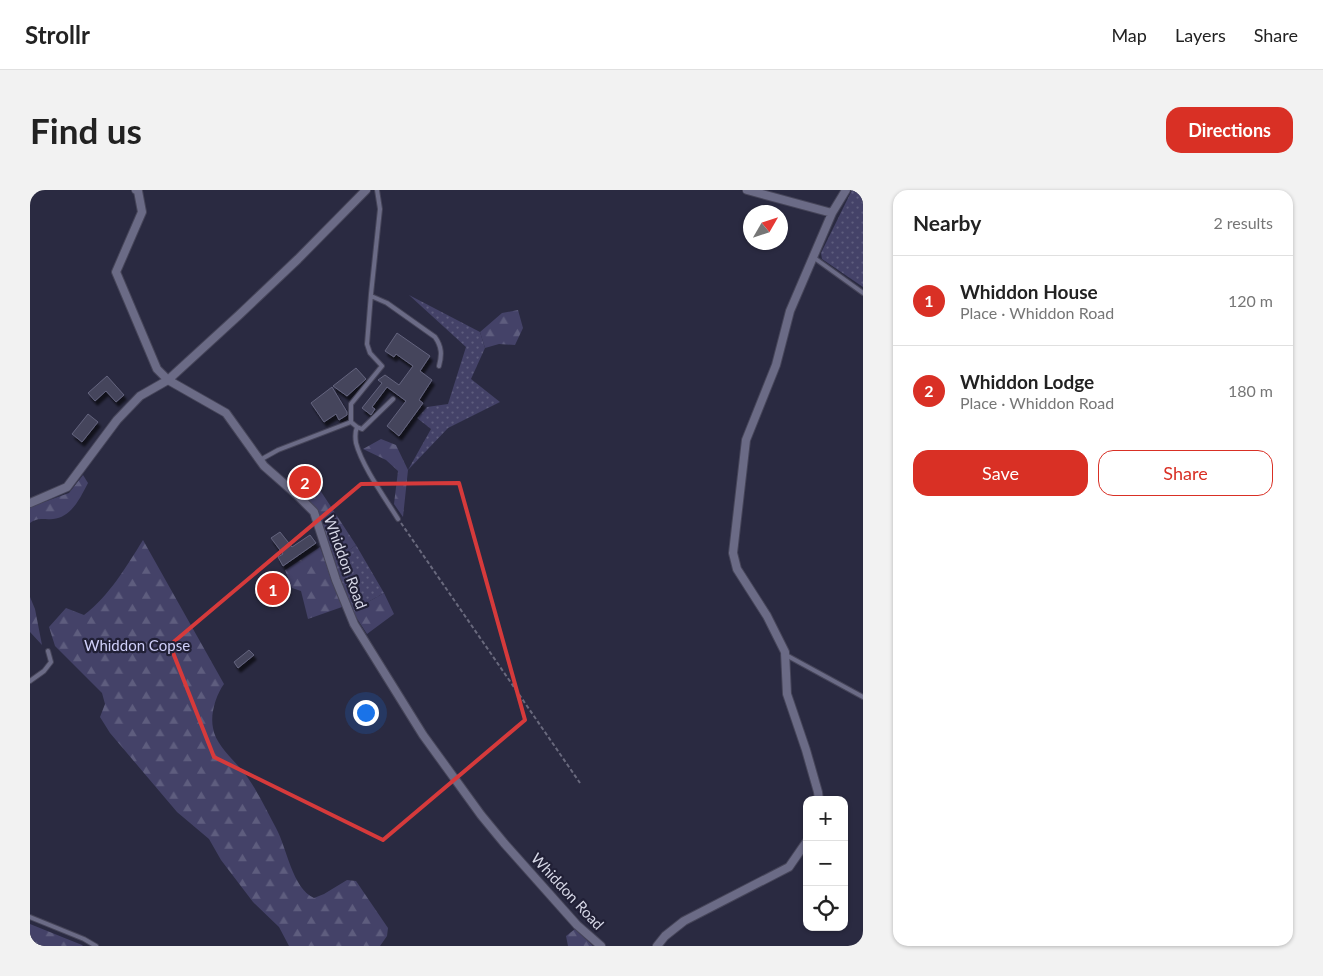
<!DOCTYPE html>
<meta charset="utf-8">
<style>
:root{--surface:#fff;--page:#f2f2f2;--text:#222;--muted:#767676;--line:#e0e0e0;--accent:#d93025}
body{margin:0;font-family:Lato,sans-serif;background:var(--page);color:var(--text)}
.controls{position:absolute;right:15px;bottom:15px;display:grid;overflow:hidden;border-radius:10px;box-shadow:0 1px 4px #0004}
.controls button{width:45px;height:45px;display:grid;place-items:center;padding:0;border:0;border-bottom:1px solid var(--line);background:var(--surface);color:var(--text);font:25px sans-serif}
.compass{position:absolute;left:713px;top:15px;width:45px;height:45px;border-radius:50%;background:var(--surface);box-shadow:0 1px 4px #0004;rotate:51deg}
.you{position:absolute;left:335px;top:522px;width:18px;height:18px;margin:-12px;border:4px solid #fff;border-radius:50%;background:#1a73e8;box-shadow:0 0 0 8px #1a73e833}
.badge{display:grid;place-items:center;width:32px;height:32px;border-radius:50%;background:var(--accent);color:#fff;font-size:16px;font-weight:700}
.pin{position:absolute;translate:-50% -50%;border:2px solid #fff;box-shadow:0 1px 5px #0006}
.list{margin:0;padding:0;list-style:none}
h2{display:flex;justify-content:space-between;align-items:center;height:65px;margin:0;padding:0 20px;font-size:21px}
h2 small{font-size:16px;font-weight:400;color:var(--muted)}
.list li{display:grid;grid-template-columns:32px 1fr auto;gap:15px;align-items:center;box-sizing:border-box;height:90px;padding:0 20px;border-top:1px solid var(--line)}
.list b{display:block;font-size:19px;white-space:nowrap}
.list p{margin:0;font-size:16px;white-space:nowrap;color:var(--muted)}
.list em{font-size:16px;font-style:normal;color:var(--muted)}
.actions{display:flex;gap:10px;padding:15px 20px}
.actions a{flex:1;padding:11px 0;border:1px solid var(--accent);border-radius:15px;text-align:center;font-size:18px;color:var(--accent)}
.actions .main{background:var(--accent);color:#fff}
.icon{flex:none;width:28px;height:28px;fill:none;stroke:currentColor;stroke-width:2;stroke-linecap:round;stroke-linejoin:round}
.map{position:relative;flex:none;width:833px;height:756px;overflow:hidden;border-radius:15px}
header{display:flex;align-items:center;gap:30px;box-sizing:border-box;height:70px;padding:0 25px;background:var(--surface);border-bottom:1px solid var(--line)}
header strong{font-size:24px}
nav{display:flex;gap:28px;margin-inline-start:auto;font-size:18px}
.intro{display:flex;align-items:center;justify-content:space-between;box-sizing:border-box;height:120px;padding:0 30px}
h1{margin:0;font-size:35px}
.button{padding:12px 22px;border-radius:15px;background:var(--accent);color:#fff;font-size:18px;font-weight:700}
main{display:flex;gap:30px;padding:0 30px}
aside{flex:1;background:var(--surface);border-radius:15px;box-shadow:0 1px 4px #0004}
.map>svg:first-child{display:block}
</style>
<header>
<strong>Strollr</strong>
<nav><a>Map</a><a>Layers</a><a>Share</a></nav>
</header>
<div class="intro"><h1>Find us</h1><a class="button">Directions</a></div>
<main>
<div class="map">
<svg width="833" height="756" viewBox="0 0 833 756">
<defs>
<pattern id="grass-dots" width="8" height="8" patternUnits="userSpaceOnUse" patternTransform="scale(1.25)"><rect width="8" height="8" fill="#444268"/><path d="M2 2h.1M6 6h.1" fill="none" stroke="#5e5d7e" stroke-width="1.8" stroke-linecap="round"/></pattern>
<pattern id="forest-firs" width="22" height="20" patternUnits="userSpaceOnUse" patternTransform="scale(1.25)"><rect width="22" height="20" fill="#444268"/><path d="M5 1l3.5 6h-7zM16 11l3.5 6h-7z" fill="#5e5d7e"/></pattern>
<filter id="shadow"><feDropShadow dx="2.5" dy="4.5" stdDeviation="1" flood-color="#0009"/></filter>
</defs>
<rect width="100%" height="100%" fill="#2a2a41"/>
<path fill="url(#grass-dots)" d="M822,0H833V97L792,69L791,63Z
M379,105L450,142L455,158L441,189L470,212L418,238L378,280L401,239L387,228L397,217L418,214L436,157Z
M326,355L354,403L322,421L304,371Z"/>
<path fill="url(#forest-firs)" d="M488,120L493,138L485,155L469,154L455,158L450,142L472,123Z
M351,249L366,255L378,280L373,327L364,314L368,281L356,270L333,259Z
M53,285L58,293C50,308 42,327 23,329C13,330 9,327 0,333V317L39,303Z
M290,300L326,355L304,371L286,322L278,308Z
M113,350L194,494C186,505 180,524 183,538C186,557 207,572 218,588C229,604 237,621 246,638C257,658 262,698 284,708L294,704L317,690L326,691L358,738L357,746L350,756H259L249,737L223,712L191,670L179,649L147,622L80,543L70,527L75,514L72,503L25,456L19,437L36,418L54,425C80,405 96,377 113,350Z
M290,357L312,417L278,429L271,401L262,398L255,380Z
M354,403L364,424L337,444L322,421Z
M0,407L5,419L12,455L0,442Z
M0,734L52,755L53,756H0Z
M545,739L563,756H538L536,746Z"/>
<path fill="#44445c" stroke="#64647e" filter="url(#shadow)" d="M367,143L400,166L390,181L402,190L389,210L393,213L369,246L357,236L376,211L357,197L342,217L345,219L341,225L332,218L352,193L348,190L355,185L369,195L383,176L366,164L364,167L355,161Z
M326,178L336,189L317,206L303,196Z
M77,186L94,205L86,212L76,201L65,211L58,203Z
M302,197L317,222V225L309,230L306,224L294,232L281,213Z
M58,224L68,232L52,252L42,244Z
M270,280L287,295L279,303L262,288Z
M250,342L262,357L280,345L286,353L253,376L248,367L253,364L241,348Z
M251,387L258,400L236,411L229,398Z
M219,460L224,465L208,478L204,472Z"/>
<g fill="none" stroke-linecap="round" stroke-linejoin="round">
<g stroke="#464559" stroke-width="6">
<path id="service" d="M783,67L833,103
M341,106L357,113L405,147C412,157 412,165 409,176
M321,232V214L352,176L340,163L337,154L341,104L350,19L347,0
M327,237C325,242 325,247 326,253C332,276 355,308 368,329
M230,270L248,260L321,232L327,237L332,239L363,209
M756,465L833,507
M0,491L14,481L21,472L18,461
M0,727L54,749L66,756"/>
</g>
<g stroke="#464559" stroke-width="10">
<path id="minor" d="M106,0L108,1L112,22L86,82L127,179L138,190L196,223L234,276L267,305L284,322L306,390L324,434L393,545L451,625L474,653L547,735L571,756
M717,0L802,23
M0,313L37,297L87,230L110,206L138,190L209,125L268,69L336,0
M789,610L788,602L776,560L757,504L755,462L737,426L707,379L703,363L716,250L746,175L760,121L802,23L816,0
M627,756L635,746L654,731L759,677L777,651"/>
</g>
<path stroke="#69697d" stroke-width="2" stroke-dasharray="4 2.5" stroke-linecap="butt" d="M371,333L550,593"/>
<use href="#service" stroke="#6b6b86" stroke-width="4"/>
<use href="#minor" stroke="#6b6b86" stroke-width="8"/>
</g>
<path fill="none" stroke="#d63a3b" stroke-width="4" stroke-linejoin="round" d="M429,293L495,530L353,650L184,567L140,455L331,294Z"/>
<g text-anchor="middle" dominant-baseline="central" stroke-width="4.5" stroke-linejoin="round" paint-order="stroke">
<g font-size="15" fill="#d7d8e7" stroke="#212036">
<text transform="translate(316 372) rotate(70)">Whiddon Road</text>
<text transform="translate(538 701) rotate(47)">Whiddon Road</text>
</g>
<g font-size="15" fill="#cfcff9" stroke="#212036">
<text x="107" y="455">Whiddon Copse</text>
</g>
</g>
</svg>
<div class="controls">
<button>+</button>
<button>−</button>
<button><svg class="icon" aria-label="locate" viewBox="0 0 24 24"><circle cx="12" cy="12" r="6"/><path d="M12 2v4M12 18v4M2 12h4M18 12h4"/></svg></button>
</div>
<svg class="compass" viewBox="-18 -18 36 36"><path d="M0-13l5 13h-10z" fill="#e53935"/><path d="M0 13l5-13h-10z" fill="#767676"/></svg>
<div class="you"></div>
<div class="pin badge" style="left:243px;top:399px">1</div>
<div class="pin badge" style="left:275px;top:292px">2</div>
</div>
<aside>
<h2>Nearby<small>2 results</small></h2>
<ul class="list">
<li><span class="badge">1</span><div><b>Whiddon House</b><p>Place · Whiddon Road</p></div><em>120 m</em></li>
<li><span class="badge">2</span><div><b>Whiddon Lodge</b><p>Place · Whiddon Road</p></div><em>180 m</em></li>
</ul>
<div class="actions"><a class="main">Save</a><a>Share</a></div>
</aside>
</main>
